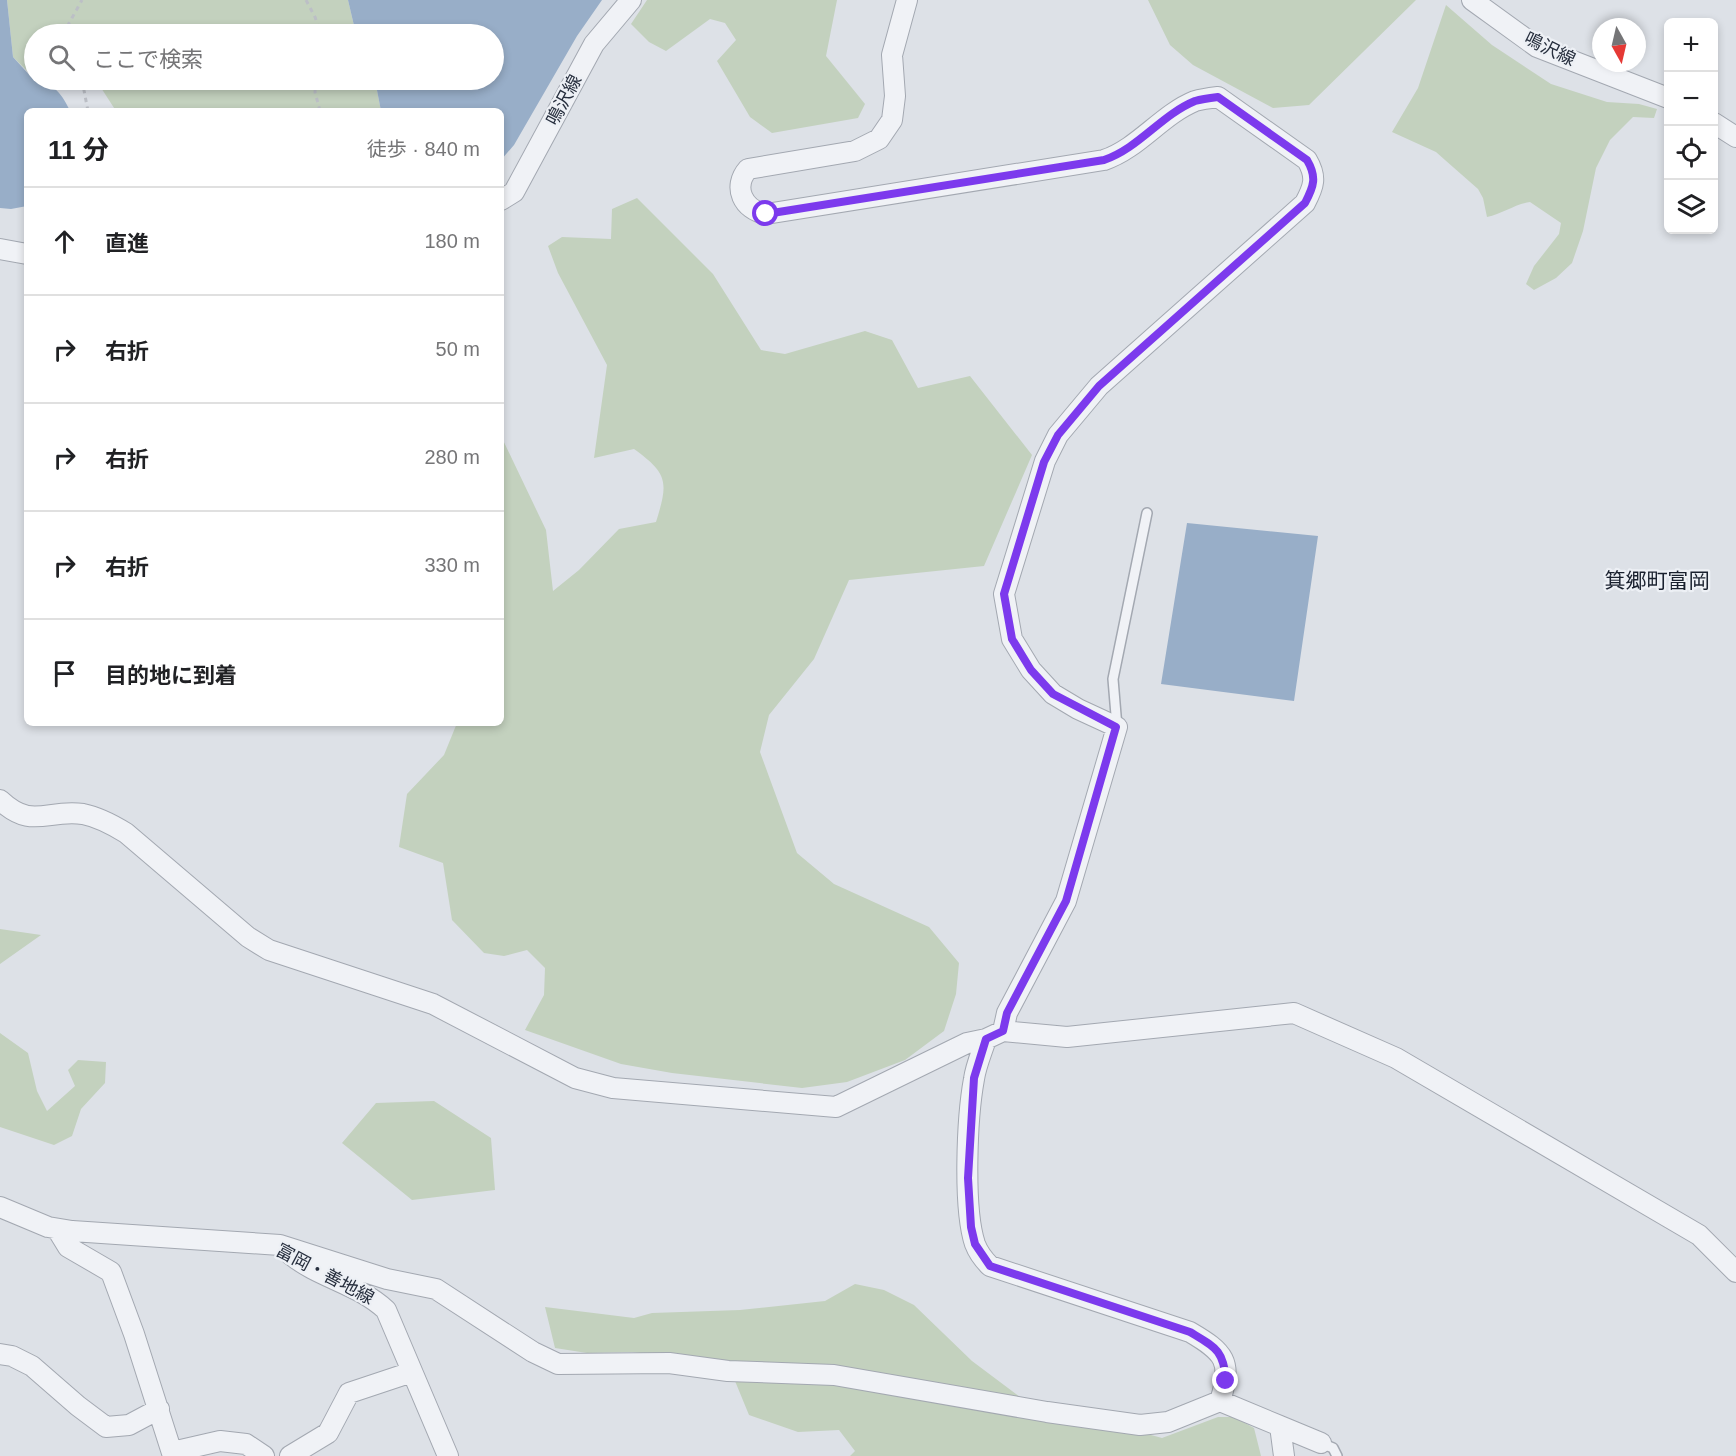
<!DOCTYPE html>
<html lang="ja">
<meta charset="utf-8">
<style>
:root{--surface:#fff;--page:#f6f6f6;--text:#202124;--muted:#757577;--line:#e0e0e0}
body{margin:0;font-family:Helvetica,"Noto Sans JP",sans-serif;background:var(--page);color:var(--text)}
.controls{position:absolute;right:18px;top:18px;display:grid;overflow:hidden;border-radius:9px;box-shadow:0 3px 9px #0003}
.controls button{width:54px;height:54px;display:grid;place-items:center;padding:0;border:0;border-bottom:2px solid var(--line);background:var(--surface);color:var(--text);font:30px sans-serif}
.compass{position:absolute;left:1592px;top:18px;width:54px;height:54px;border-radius:50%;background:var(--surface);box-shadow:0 3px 9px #0003;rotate:172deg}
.stop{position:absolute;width:18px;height:18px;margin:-14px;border:4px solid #7c3aed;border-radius:50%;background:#fff}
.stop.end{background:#7c3aed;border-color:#fff;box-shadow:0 2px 6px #0008}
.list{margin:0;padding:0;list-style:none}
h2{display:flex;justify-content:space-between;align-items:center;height:78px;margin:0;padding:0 24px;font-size:26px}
h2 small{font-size:20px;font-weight:400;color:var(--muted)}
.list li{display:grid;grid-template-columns:39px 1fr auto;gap:18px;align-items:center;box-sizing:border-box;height:108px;padding:0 24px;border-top:2px solid var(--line)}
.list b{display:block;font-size:22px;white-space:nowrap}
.list em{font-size:20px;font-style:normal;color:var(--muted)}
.icon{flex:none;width:33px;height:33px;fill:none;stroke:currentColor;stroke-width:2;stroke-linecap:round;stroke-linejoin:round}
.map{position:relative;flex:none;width:1736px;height:1456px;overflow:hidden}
.search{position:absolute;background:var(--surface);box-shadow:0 3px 9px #0003;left:24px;top:24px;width:480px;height:66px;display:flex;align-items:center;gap:15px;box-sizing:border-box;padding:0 21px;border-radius:33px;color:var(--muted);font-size:22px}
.panel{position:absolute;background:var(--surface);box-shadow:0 3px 9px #0003;left:24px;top:108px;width:480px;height:618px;border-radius:9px}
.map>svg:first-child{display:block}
</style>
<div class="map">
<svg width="1736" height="1456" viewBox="0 0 1736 1456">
<rect width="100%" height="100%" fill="#dde1e7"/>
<path fill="#c3d1be" d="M7,0H348L356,34H34V73L30,74L13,57Z
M647,0H837L826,56L865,104L858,118L772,133L750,117L717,61L736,40L725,23L710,19L666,51L649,42L631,24Z
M1148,0H1416L1309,105L1273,108L1193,65L1170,45Z
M1446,5L1492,45L1551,84L1607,102L1639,104L1657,109L1654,118L1633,117L1610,140L1596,168L1583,231L1572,263L1556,278L1534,290L1526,284L1534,266L1559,234L1561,223L1530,202C1515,204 1502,214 1487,217L1483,198L1478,189L1445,160L1436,152L1392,132L1418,88Z
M96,80H375L381,111H116Z
M637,198L713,274L761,350L785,354L865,331L892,340L918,388L970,376L1032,455L984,566L849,580L814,659L769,715L760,752L797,853L834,884L929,927L959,963L956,994L944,1031L905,1060L847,1082L802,1088L672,1073L621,1064L525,1030L544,995L545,968L527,950L504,956L484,953L452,920L443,863L399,847L407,794L444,755L457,723H501V436L546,530L553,591L579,570L619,529L656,522C668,483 669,474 634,449L594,458L607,365L558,273L548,246L562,237L611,239L612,209Z
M0,929L41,935L0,964Z
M0,1033L28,1053L37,1091L47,1111L75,1086L68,1070L78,1060L106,1062L105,1083L81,1109L72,1136L54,1145L0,1127Z
M434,1101L491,1138L495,1190L412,1200L342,1143L376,1103Z
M855,1284L884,1290L914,1305L972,1361L1024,1400L1162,1438L1218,1417H1234L1254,1428L1261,1456H850L855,1451L839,1430L798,1432L749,1415L728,1364L632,1352L587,1353L555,1348L545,1307L634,1318L652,1313L740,1310L825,1301Z"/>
<path fill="#98aec8" d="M0,0H7L13,57L34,80C52,80 64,97 70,111H27V206L11,209L0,208Z
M348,0H602L577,36L514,145L501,160V111H381L375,80H494V34H356Z
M1187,523L1318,536L1294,701L1161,684Z"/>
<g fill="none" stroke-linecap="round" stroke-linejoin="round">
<g stroke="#a3a8b1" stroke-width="12">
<path id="service" d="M1117,727L1113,679L1147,513
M1321,1443L1333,1448L1337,1456"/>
</g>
<g stroke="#a3a8b1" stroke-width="22">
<path id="minor" d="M907,0L892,55L895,96L892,120L879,139L855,151L748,169C732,187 743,210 766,214L1104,160C1139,148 1161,115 1195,101C1202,99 1210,98 1218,97L1307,160C1317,177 1314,186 1305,203L1099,386L1058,435L1045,461L1004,594L1012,639L1031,670L1053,694L1078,709L1117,727L1066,901L1007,1013L1003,1031
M1472,0L1537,47L1668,98
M1714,123L1736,137
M501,200L514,192L594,44L631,0
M0,249L27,254
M0,800C32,830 46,809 83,814C98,817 113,825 126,833L248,937L269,950L433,1004L575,1078L613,1088L836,1107L967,1043L986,1039
M0,1207L48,1227L72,1231L280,1245L387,1279L436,1289L533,1352L558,1364L669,1363L728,1371L834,1375L1047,1412L1140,1425L1168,1422L1220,1401C1233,1361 1224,1352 1190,1332L990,1266C984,1260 978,1252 975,1244C963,1208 967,1117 974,1079C976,1065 982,1052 986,1039L1003,1031L1067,1037L1294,1013L1396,1058L1699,1235L1736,1272
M57,1229L68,1247L111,1272L134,1334L173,1456
M291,1255C320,1278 358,1284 386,1310L448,1456
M0,1354L12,1356L32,1366L78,1406L106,1427L129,1425L159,1409
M1220,1401L1280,1426L1284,1456
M1280,1426L1321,1443
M172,1452L220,1441L246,1444L264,1456
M290,1456L328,1433L349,1393L412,1372"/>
</g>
<path stroke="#bcbfc6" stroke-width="3" stroke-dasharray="4.5 4.5" stroke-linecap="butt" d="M306,0L315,17L321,34
M63,34L82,0
M82,80L88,111
M316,80L315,92L320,111"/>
<use href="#service" stroke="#f0f2f6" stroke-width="9"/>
<use href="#minor" stroke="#f0f2f6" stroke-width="20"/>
</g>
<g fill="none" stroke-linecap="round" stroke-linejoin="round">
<path stroke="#7c3aed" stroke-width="8" d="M766,214L1104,160C1139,148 1161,115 1195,101C1202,99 1210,98 1218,97L1307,160C1317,177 1314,186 1305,203L1099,386L1058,435L1044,462L1004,594L1012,639L1031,670L1053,694L1116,727L1066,901L1007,1013L1003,1031L986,1039L974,1078L968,1178L971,1227L975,1244L990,1266L1190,1332C1215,1347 1224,1350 1226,1381"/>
</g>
<g text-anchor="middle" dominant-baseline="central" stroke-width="4.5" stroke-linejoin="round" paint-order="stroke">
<g font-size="18" fill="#272f3e" stroke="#edf0f5">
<text transform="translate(1550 49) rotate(26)">鳴沢線</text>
<text transform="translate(564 100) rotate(-62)">鳴沢線</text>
<text transform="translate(325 1274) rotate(28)">富岡・善地線</text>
</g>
<g font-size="21" fill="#19202e" stroke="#edf0f5">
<text x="1657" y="580">箕郷町富岡</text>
</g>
</g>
</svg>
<div class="controls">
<button>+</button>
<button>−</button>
<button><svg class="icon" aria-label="locate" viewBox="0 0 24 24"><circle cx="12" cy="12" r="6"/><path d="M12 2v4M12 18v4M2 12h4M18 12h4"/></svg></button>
<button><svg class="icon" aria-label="layers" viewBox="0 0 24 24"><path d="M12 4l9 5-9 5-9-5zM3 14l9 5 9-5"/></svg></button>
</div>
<svg class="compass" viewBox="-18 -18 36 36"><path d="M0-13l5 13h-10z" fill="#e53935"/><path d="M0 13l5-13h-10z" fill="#757577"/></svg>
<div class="stop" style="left:766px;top:214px"></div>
<div class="stop end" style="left:1226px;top:1381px"></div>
<div class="search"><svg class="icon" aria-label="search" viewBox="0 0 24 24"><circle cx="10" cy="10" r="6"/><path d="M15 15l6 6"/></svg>ここで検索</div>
<section class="panel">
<h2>11 分<small>徒歩 · 840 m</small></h2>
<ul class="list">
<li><svg class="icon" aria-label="ahead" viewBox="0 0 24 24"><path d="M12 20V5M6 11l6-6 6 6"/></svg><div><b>直進</b></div><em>180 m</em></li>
<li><svg class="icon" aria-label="right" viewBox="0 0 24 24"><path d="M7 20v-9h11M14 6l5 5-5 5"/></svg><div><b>右折</b></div><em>50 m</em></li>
<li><svg class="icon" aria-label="right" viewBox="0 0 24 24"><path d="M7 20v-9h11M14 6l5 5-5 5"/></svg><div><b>右折</b></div><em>280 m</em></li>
<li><svg class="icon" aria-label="right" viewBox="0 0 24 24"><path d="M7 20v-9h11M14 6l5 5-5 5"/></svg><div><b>右折</b></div><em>330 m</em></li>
<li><svg class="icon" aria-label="arrive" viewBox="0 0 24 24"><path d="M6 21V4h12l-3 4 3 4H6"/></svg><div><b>目的地に到着</b></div></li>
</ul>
</section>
</div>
